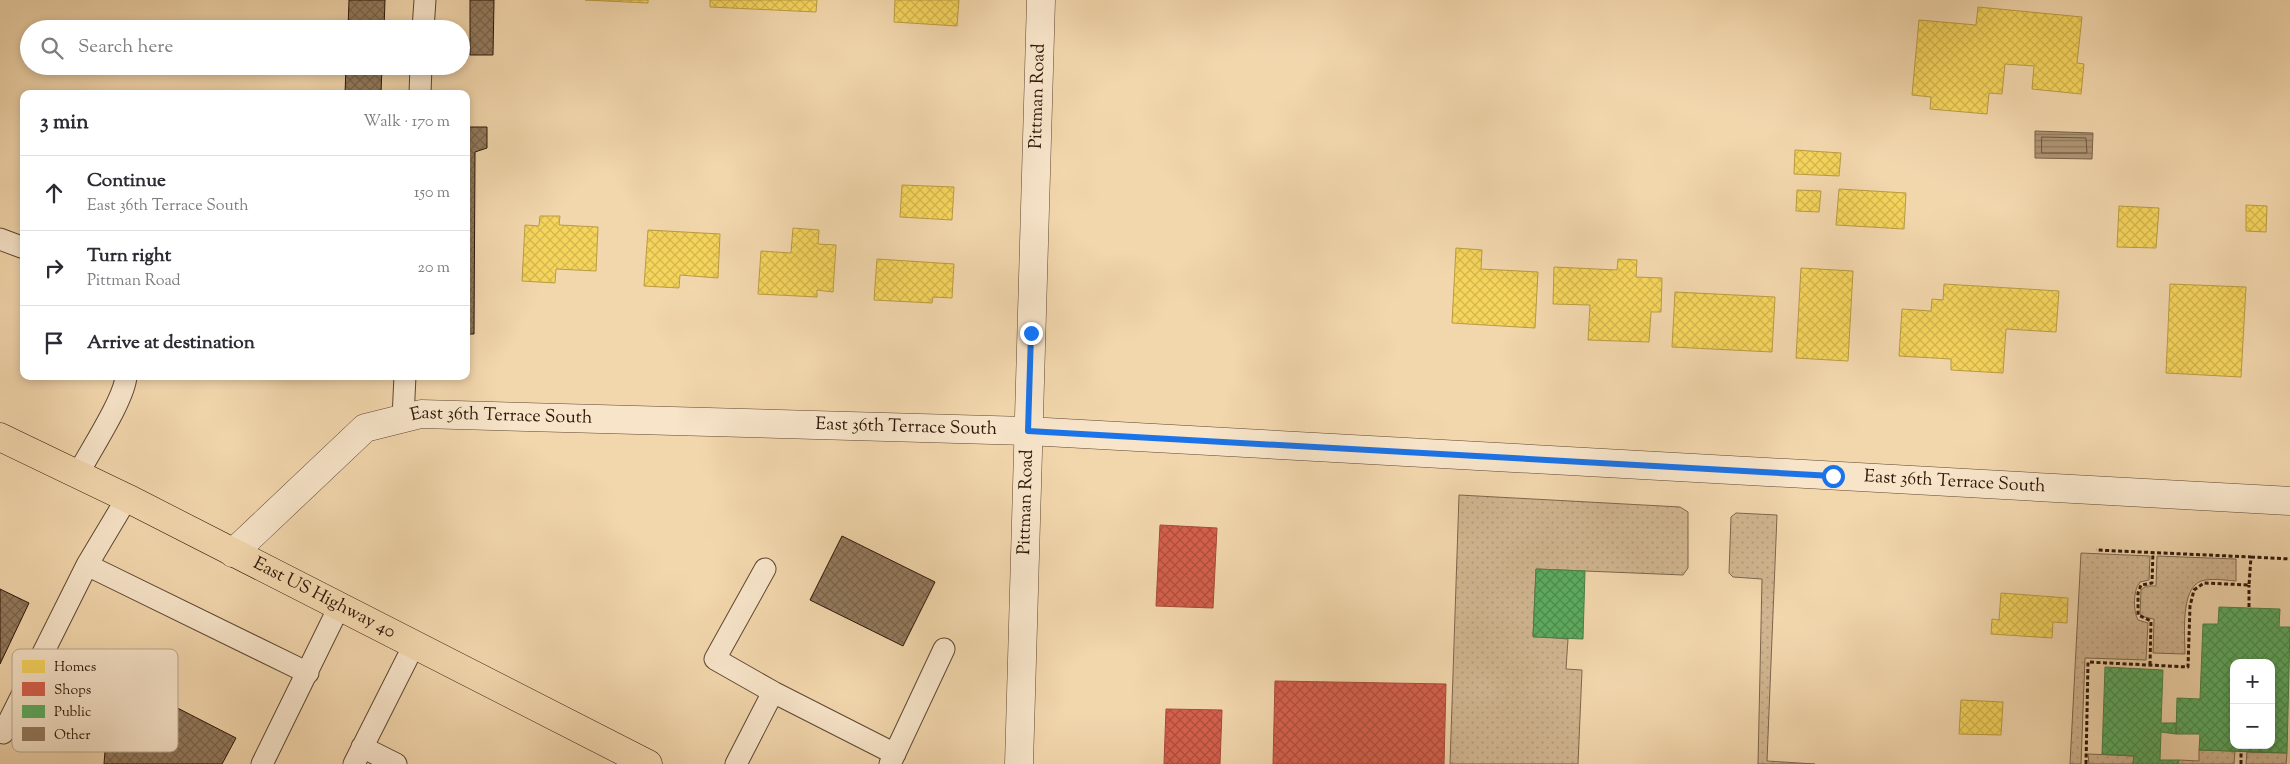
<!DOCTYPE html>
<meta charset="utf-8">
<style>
:root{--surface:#fff;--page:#f2f2f3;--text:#2b2b33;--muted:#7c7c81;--line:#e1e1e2}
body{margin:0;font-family:"Sorts Mill Goudy",serif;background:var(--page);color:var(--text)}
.controls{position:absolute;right:15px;bottom:15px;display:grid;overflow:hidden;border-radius:10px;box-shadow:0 2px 8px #0003}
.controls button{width:45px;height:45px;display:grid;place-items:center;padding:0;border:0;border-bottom:1px solid var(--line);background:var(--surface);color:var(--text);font:25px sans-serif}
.stop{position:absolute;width:15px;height:15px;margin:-11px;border:4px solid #1a73e8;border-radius:50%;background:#fff}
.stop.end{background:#1a73e8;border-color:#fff;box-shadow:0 1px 5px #0008}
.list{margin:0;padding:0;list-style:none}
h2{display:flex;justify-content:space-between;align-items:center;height:65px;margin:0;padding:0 20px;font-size:21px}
h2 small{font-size:16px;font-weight:400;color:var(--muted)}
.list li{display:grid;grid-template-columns:32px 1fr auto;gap:15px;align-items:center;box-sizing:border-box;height:75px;padding:0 20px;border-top:1px solid var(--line)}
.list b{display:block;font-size:19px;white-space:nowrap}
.list p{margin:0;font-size:16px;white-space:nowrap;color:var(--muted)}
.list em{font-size:16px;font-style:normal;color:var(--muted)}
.icon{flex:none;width:28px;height:28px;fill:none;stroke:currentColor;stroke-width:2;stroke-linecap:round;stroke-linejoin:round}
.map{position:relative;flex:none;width:2290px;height:764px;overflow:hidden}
.search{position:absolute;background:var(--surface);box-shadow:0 2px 8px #0003;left:20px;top:20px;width:450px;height:55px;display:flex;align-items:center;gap:12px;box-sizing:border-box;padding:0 18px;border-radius:28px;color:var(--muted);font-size:19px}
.panel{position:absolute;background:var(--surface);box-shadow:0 2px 8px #0003;left:20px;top:90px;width:450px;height:290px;border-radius:10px}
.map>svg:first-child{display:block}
</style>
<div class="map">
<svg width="2290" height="764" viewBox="0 0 2290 764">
<defs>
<pattern id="grass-dots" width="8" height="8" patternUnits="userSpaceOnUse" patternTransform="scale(1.25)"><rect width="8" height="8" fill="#d0b590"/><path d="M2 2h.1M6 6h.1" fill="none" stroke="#b39b7b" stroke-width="1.8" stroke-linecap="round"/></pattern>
<pattern id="water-rules" width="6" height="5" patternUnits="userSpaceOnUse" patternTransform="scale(1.25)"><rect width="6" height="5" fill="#af9574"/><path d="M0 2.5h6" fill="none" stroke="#8f795d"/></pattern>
<pattern id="homes-cross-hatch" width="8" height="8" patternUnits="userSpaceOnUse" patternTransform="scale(1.25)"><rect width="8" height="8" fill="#f6d55c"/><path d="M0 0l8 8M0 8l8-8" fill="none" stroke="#d3b64e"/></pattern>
<pattern id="shops-cross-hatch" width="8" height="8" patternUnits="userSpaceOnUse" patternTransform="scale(1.25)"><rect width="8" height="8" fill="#d6604d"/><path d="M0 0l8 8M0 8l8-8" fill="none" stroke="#ae4e3e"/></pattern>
<pattern id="public-cross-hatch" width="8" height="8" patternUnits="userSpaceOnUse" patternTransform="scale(1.25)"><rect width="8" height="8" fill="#5aae61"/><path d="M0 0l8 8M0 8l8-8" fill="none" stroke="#4b8d4e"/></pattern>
<pattern id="building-cross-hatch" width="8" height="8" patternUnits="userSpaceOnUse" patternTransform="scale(1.25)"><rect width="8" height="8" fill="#937a5d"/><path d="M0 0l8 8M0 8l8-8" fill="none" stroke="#78634b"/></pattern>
</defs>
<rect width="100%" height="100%" fill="#f2d6ac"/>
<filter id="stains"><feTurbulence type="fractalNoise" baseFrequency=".004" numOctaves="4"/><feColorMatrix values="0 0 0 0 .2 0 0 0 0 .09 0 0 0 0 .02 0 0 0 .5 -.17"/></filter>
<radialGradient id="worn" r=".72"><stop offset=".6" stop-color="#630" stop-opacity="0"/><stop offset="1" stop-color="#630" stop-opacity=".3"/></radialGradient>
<path fill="url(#grass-dots)" stroke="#7e664c" d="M1459,495L1680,507L1688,512V568L1683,575L1536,569L1533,636L1568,639L1566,669L1582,670L1578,764H1450Z
M1736,513L1777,515L1767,761L1815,764H1758L1762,579L1733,577L1729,573L1731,517Z
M2081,553L2150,556L2149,580L2140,582C2133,590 2133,611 2138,620L2148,623L2146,660L2085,658L2081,764H2070Z
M2157,556L2236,559V581C2224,580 2211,578 2201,581C2180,589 2185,636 2185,654L2153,653L2154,619L2144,617L2140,614L2141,590L2146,586H2156Z
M2199,750L2235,751L2234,764H2178L2179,760L2199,761Z
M2247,752L2287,753L2286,764H2246Z
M2088,754L2134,756L2133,764H2089Z"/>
<path fill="url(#water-rules)" stroke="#7b6248" d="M2035,131L2093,133L2092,159L2035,158Z"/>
<path fill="url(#homes-cross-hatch)" stroke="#b99c42" d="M585,0H648V3Z
M710,0H817L816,12L710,7Z
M895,0H959L957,26L894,22Z
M1978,7L2082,17L2077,63L2084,64L2081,94L2032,89L2034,66L2005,64L2002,94L1989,93L1987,114L1930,109L1931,97L1912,95L1919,20L1976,25Z
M1795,150L1841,153L1839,176L1794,174Z
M902,185L954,187L952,220L900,217Z
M1839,189L1906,193L1904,229L1836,225Z
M1797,190L1821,191L1819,212L1796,211Z
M2246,205L2267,206L2266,232L2246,231Z
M2119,206L2159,208L2156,248L2117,247Z
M540,216H560L559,225L598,227L596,271L556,269L555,283L522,281L525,225L539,226Z
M793,228L819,230L818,244L836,245L833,292L817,290V297L758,294L761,251L791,253Z
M648,230L720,234L718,278L680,275L679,288L644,286Z
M1456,248L1482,250L1481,269L1538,272L1535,328L1452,323Z
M877,259L954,264L952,298L933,297L932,303L874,300Z
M1618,259L1637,260L1636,277L1662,278L1661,312H1651L1649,342L1588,340L1590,305L1553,304L1554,267L1617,270Z
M1801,268L1853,271L1848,361L1796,358Z
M1944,284L2059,291L2056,332L2006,329L2003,373L1951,370V359L1899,356L1902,309L1931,311L1932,299L1943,300Z
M2170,284L2246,287L2241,377L2166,373Z
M1675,292L1775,297L1772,352L1672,347Z
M2001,593L2068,598L2067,623L2053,622L2052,638L1991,634L1992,619L1999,620Z
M1961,700L2003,702L2001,735L1959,734Z"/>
<path fill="url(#shops-cross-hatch)" stroke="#a34a38" d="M1160,525L1217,528L1213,608L1156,606Z
M1275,681L1446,684L1444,764H1273Z
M1166,709L1222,710L1220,764H1164Z"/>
<path fill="url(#public-cross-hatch)" stroke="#4c8046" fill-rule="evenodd" d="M1536,569L1585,571L1583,639L1533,637Z
M2219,607L2280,609L2279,627H2290L2287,753L2199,750L2200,734H2176L2177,698L2200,699L2203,624H2218ZM2234,663H2271V745H2234Z
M2105,667L2163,670L2161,723H2176V734L2161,732L2160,760H2179L2178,764H2133L2134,756L2102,754Z"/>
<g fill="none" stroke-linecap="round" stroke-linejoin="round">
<path stroke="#6e563e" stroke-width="1" d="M2042,137L2086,138L2087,153H2042Z"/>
</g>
<path fill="url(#building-cross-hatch)" stroke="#2c1607" d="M349,0H385L384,29H348Z
M470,0H494L493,55H470Z
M346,66H382L381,94H345Z
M469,127H487V148L475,152L474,334H466V142H469Z
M842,536L935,582L903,646L810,600Z
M0,589L29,603L0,664Z
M111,674L236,738L222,764H104Z"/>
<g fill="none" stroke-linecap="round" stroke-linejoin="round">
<g stroke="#5e4630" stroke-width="23">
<path id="service" d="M423,29L425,0
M420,94L421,66
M0,239L24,248
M403,418L405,376
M78,474C90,451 125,398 126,376
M127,498L87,565L308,673
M765,569L715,659L773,692
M3,733L87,565
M362,747L396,764
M262,764L339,607
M354,764L414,645
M736,764L773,692L895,754
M890,764L944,649"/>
</g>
<g stroke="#5e4630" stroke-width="29">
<g id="minor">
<path id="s1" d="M233,553L365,428L421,414L1028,431L2290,501"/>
</g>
</g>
<g stroke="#5e4630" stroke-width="29">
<g id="tertiary">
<path id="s2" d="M1019,764L1041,0"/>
</g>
</g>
<g stroke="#2c1607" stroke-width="29">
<g id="primary">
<path id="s3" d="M0,437L127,498L648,764"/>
</g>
</g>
<path stroke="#2c1607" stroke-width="3" stroke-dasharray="4 2.5" stroke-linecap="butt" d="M2251,557L2290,559
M2249,607V585
M2150,665L2151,621L2138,615V593L2141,585L2152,583L2153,552
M2086,764L2088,662L2188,667L2190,606L2194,590L2204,583L2249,585L2251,557L2096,550
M2241,764V751"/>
<use href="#service" stroke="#f7e4c9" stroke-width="21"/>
<use href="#minor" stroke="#f7e4c9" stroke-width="28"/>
<use href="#tertiary" stroke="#f7e4c9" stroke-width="28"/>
<use href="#primary" stroke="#f2d6ac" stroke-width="28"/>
</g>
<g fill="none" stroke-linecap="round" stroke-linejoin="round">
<path stroke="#1a73e8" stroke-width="6" d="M1031,333L1028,431L1833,476"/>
</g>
<g text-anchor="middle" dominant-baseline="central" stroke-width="5" stroke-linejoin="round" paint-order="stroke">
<g font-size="18" fill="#2c1607" stroke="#f7e4c9">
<text stroke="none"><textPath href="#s2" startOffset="668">Pittman Road</textPath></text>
<text stroke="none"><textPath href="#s1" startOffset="320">East 36th Terrace South</textPath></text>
<text stroke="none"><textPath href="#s1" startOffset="725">East 36th Terrace South</textPath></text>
<text stroke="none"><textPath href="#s1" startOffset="1775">East 36th Terrace South</textPath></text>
<text stroke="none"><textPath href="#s2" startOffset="262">Pittman Road</textPath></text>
<text stroke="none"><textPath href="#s3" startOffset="362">East US Highway 40</textPath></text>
</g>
</g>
<rect x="12" y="649" width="166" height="103" rx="8" fill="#f7e4c9" stroke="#baa68f" stroke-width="1"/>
<rect x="22" y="660" width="23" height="13" fill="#f6d55c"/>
<rect x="22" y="682" width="23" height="14" fill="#d6604d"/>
<rect x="22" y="705" width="23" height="13" fill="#5aae61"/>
<rect x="22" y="727" width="23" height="14" fill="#937a5d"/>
<g font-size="14" fill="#2c1607">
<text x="54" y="671">Homes</text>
<text x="54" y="694">Shops</text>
<text x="54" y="716">Public</text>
<text x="54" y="739">Other</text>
</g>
<rect width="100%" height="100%" filter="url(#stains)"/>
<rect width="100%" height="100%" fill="url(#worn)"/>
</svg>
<div class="controls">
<button>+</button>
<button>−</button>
</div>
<div class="stop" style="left:1833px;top:476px"></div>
<div class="stop end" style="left:1031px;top:333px"></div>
<div class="search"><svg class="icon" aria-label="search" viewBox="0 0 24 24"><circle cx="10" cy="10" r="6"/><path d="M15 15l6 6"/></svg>Search here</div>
<section class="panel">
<h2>3 min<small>Walk · 170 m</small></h2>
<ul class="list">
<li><svg class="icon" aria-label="ahead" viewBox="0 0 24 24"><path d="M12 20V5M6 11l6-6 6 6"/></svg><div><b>Continue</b><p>East 36th Terrace South</p></div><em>150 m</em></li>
<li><svg class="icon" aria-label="right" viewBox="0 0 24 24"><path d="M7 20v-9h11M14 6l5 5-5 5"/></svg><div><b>Turn right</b><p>Pittman Road</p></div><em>20 m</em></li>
<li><svg class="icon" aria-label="arrive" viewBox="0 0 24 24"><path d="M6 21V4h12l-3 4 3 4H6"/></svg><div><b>Arrive at destination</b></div></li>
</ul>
</section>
</div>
